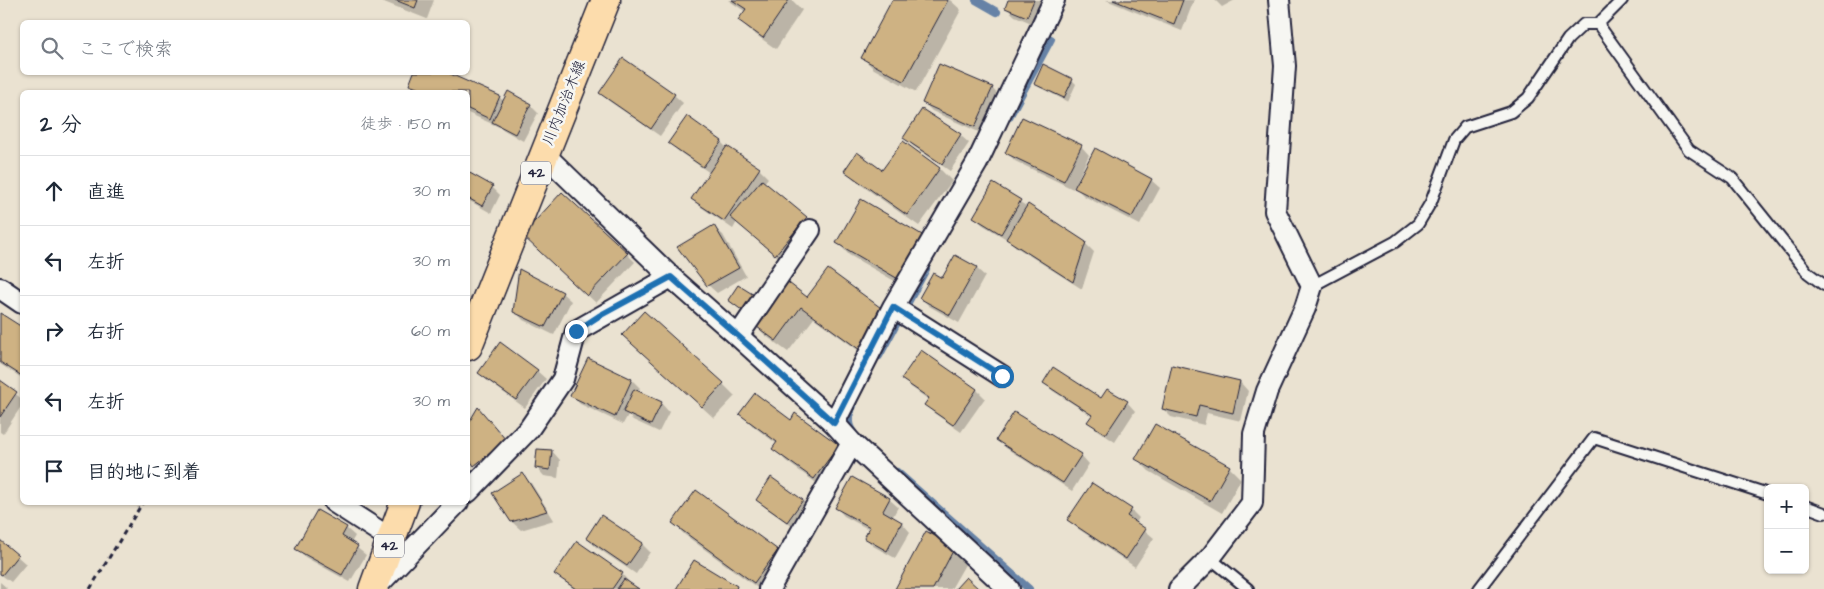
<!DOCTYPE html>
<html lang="ja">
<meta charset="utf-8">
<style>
:root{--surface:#fff;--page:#f6f6f7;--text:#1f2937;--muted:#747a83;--line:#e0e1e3}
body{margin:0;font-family:"Architects Daughter","Klee One",sans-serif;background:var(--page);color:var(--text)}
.controls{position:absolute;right:15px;bottom:15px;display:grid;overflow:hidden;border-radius:8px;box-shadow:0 1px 4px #0004}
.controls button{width:45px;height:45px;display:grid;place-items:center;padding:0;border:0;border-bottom:1px solid var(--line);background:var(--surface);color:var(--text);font:25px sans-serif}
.stop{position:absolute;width:15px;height:15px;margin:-11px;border:4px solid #1f6fb2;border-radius:50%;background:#fff}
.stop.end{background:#1f6fb2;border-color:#fff;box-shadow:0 1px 5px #0008}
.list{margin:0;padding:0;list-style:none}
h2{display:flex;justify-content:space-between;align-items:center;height:65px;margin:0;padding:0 20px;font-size:21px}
h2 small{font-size:16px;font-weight:400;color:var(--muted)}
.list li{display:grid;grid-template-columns:32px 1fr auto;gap:15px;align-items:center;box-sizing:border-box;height:70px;padding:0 20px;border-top:1px solid var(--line)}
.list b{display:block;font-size:19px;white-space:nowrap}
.list em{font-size:16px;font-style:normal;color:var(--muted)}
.icon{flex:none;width:28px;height:28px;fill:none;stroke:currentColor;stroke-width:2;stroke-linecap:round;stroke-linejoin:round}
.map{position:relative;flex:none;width:1824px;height:589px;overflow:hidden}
.search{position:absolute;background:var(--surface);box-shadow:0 1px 4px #0004;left:20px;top:20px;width:450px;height:55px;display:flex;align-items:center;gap:12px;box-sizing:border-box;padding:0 18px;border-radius:8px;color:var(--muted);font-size:19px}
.panel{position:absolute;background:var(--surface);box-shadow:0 1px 4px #0004;left:20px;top:90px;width:450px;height:415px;border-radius:8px}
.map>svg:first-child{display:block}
</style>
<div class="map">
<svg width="1824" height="589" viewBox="0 0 1824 589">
<rect width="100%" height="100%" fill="#eae2d1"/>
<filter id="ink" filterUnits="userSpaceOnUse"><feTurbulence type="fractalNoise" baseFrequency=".02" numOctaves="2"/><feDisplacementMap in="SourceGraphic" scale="10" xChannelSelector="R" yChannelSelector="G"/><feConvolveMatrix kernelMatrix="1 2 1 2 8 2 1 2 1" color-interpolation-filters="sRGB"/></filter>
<g filter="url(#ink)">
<path fill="#0003" d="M379,0H434L427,19Z
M728,0H792L802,10L776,49L752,32L740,20L746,12Z
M894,0H950L961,10L916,92L874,69L862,57Z
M1010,0H1046L1036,25L1015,16L1006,8Z
M1106,0H1194L1182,31Z
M1215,0H1235L1222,7Z
M623,59L674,95L683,103L660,136L609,101L600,92Z
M416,72L499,97L504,101L530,105L538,113L523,141L499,127L468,113V92H419L411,84Z
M1072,80L1076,84L1068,102L1039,87L1035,83Z
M992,88L1000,97L983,134L932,111L924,103Z
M960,135L969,143L950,171L913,146L905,138Z
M721,142L727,148L759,169L768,178L764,183L814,227L784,262L737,222L733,229L701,207L692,199L710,173L678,151L670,143Z
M903,143L940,169L952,181L919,226L857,182L845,170L882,172Z
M1081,146L1089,155L1077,181L1151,180L1160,188L1140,225L1084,196L1074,186L1073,189L1015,161L1007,152Z
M468,173L492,187L500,195L491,213L468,200Z
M993,185L1085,243L1094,252L1082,289L1016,247L1010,241L983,225L974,217Z
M714,227L723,235L746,276L717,293L708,285Z
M924,237L912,291L849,255L837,242Z
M532,243L627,254L635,262L596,303Z
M976,268L985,276L959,323L929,306L921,298Z
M562,293L571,301L554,335L523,320L515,311Z
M807,298L887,314L899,326L873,361L814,318L788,352L766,336L754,324Z
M0,315L22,329V378L0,364Z
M500,344L537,371L546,379L525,408L488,381L479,373Z
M636,347L723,384L735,396L714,418Z
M921,351L977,390L985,398L961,432L934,413L926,405L929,400L911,387L902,378Z
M1173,367L1240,382L1248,391L1241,421L1207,413L1204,425L1171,417L1163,409Z
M632,380L640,388L638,392L661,403L669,412L659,432L633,420L628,415L623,424L580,404L572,396Z
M0,382L22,399V405L3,434L0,432Z
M1044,383L1102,400L1127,402L1135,411L1115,442L1097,430L1089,422L1092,416L1053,391Z
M478,409L513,449L484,473L468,456V427Z
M741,414L792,421L838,446L850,458L826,490L786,461L774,449L777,444L753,426Z
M998,440L1081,455L1089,464L1072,491L1006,448Z
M538,450L552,451L560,460L558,478L544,476L536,467Z
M1137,459L1229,467L1241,479L1222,513L1149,471Z
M522,475L531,483L554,520L521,530L512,522Z
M757,499L802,500L811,509L796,529L766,508Z
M889,499L898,507L892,518L902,523L910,532L895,558L873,546L865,537L870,530L844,516L836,507Z
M1131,510L1139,518L1136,523L1154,538L1135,567L1077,528L1068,520Z
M673,523L777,551L789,563L759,589L685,535Z
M346,528L355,536L351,543L366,555L350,582L305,557L297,548Z
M587,538L642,544L650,552L636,574L596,547Z
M0,541L26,564L11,582L0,574Z
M955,548L967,561L951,589H897Z
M556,574H622L630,583L629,584L637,589H574Z
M0,582L7,588L6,589H0Z"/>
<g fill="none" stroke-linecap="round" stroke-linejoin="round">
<path stroke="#6682a6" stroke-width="8" d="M976,0L997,12
M1009,117L1051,39
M879,356L926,269
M853,406C848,415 847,424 853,432
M897,472L1029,589"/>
</g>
<path fill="#ceb283" stroke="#22223b" d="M395,0H418L415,8Z
M732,0H789L763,38L738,20L746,9Z
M892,0H948L904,81L861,58Z
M1008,0H1034L1027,17L1005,8Z
M1113,0H1183L1174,24Z
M623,58L675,94L651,129L599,93Z
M939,64L993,87L975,127L922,103Z
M1043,64L1073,79L1064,98L1034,84Z
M414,72H446L500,96L490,119L468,109V92H428L409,85Z
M508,91L531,104L515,134L492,122Z
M922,109L961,134L942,164L903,138Z
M687,116L722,141L703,167L668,143Z
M1022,117L1082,145L1064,181L1005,153Z
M903,141L940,168L907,215L844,171L857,152L882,170Z
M727,146L760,168L724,221L691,199Z
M1095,148L1152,179L1132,217L1074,188Z
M468,172L493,186L482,206L468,198Z
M762,180L807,217L775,255L730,217Z
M993,183L1021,200L1001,234L973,217Z
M562,192L628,253L587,296L522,235Z
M861,199L924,236L900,280L836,243Z
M1028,204L1086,242L1073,282L1006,239Z
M714,225L739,268L707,286L677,247Z
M955,255L977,267L950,315L919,298L933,273L942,278Z
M519,269L563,292L545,327L513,312Z
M828,269L888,313L860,350L801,307L776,341L753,324L785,280L807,297Z
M738,285L754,295L743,311L728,300Z
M644,311L724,383L702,407L622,335Z
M0,313L22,327V376L0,362Z
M500,342L538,370L516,400L478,373Z
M921,350L977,389L953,425L924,405L929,398L901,379Z
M588,358L632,379L615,417L570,396Z
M1172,365L1240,381L1233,413L1199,405L1196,417L1162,409Z
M1053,367L1101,398L1107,389L1128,401L1106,434L1087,422L1092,415L1043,383Z
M0,380L17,392L0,417Z
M634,389L662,402L651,425L623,412Z
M755,393L791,420L795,413L839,445L814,479L772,449L777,442L739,414Z
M478,407L506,440L474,466L468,457V424Z
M1014,412L1082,454L1063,483L996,440Z
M1155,424L1230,466L1210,501L1135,459Z
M537,449L552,450L550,470L535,468Z
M523,473L547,511L511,522L492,493Z
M771,477L803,500L787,522L756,500Z
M852,477L890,498L883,511L902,522L887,551L864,538L870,527L835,508Z
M1092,483L1132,509L1127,516L1146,529L1126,559L1067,520Z
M696,490L778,550L754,583L672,523Z
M317,510L347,527L342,536L358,546L342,575L295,549Z
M601,515L643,543L627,566L586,538Z
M926,531L955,547L933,589H895Z
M0,540L18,555L2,575L0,574Z
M577,541L623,573L612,589H576L554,574Z
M694,560L737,586L736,589H676Z
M966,577L979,589H955Z
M624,579L639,589H617Z"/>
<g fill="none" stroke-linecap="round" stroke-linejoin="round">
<g stroke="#22223b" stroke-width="14">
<path id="service" d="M1598,24L1689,150L1732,178L1808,273L1824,285
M1312,286L1395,242L1418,224L1431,202L1454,140L1465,127L1511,112L1528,98L1568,39L1584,24H1598L1622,0
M1805,506L1824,513
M1210,558L1248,589
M1479,589L1594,438L1768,494"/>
</g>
<g stroke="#22223b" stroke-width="24">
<path id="minor" d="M544,154L671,277L738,336L834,423L852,443L1009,589
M0,288L22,303
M893,307L1002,376
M738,336L810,230
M834,423L893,307L977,163L1054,0
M468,492L529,429L563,379L576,331L671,277
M334,502L391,539
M377,586L458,502
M769,589L852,443
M1179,589L1210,558L1252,503L1254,434L1267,391L1305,308L1312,286L1275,211L1285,66L1279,0"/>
</g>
<g stroke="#22223b" stroke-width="31">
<path id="primary" d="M468,346L606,0
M373,589L405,502"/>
</g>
<path stroke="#22223b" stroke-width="3" stroke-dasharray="5 4" stroke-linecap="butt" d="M90,589L143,502"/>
<use href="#service" stroke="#f6f6f2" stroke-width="10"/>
<use href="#minor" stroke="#f6f6f2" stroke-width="20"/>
<use href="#primary" stroke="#fcdcac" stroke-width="28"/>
</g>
</g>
<g fill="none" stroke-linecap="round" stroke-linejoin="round" filter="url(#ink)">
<path stroke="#1f6fb2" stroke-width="6" d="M576,331L599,316L671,277L738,336L834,423L893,307L1002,376"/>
</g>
<g text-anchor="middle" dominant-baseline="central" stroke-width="5" stroke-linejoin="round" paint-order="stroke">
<g fill="#f6f6f2" stroke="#626272" stroke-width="1">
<rect x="521" y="161.5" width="30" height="23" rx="4"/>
<rect x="374" y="534.5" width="30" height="23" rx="4"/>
</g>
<g font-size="14" font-weight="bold" fill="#22223b">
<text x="536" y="173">42</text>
<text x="389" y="546">42</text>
</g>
<g font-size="15" fill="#22223b" stroke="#f6f6f2">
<text transform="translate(564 103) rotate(-68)">川内加治木線</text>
</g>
</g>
</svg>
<div class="controls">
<button>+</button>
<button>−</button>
</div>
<div class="stop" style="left:1002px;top:376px"></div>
<div class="stop end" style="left:576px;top:331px"></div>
<div class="search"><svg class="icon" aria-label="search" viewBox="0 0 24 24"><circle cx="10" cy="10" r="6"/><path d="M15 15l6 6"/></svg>ここで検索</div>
<section class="panel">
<h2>2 分<small>徒歩 · 150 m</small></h2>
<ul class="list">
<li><svg class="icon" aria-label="ahead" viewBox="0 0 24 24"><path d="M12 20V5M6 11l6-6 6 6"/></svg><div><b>直進</b></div><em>30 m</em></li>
<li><svg class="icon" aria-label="left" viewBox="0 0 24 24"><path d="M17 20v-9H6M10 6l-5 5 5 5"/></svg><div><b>左折</b></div><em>30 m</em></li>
<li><svg class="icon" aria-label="right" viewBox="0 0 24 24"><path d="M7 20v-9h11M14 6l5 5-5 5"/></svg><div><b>右折</b></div><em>60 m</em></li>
<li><svg class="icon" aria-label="left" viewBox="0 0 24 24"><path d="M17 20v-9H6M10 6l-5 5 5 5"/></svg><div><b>左折</b></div><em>30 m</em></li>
<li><svg class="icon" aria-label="arrive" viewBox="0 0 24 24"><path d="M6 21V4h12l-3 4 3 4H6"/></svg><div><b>目的地に到着</b></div></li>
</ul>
</section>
</div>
